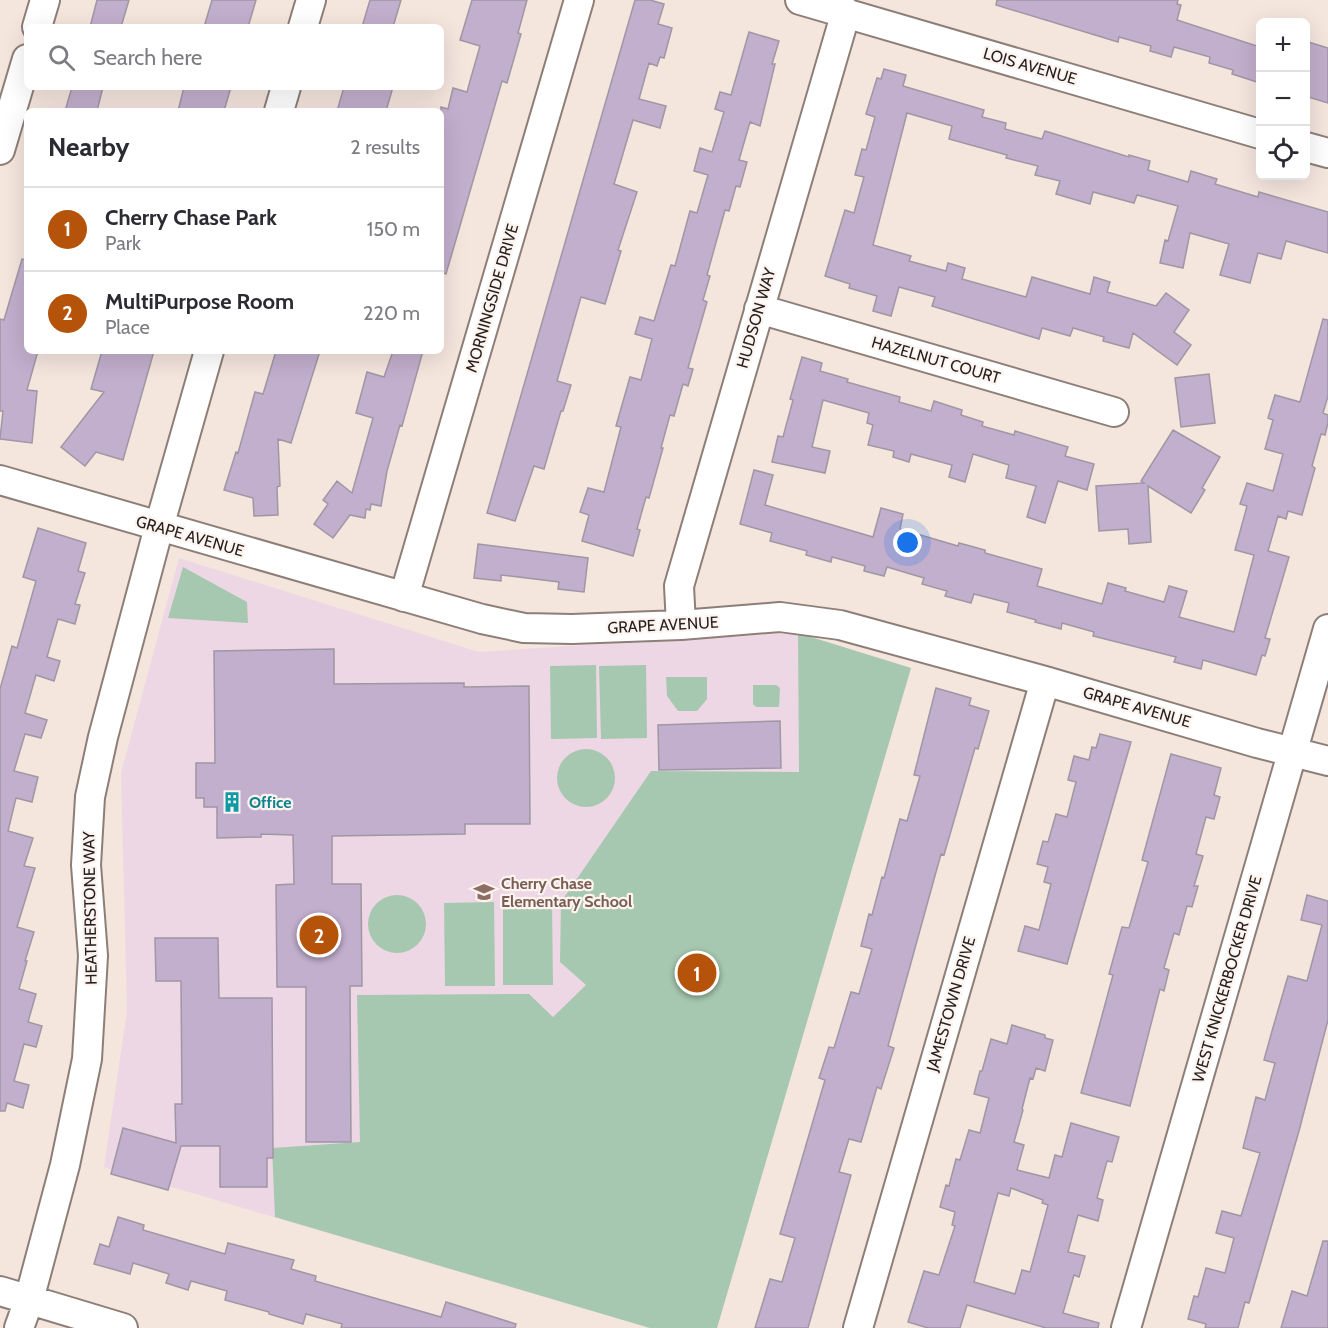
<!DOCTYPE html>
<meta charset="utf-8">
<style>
:root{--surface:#fff;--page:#f2f2f3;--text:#2b2b33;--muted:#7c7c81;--line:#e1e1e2;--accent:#b45309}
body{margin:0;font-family:Cabin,sans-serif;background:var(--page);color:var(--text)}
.controls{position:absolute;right:18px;top:18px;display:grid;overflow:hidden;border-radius:9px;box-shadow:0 6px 24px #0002}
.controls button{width:54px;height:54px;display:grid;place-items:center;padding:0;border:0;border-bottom:2px solid var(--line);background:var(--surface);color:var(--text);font:30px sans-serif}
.you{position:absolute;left:908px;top:543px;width:21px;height:21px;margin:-15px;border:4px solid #fff;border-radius:50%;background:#1a73e8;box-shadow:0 0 0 9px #1a73e833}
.badge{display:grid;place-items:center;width:39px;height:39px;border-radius:50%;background:var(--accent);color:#fff;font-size:20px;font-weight:700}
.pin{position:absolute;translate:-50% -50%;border:3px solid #fff;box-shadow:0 2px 6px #0006}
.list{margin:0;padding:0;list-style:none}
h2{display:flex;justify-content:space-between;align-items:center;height:78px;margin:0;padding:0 24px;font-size:26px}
h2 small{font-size:20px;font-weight:400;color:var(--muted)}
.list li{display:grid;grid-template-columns:39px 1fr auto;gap:18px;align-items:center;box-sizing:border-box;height:84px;padding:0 24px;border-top:2px solid var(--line)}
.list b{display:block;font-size:22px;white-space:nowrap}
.list p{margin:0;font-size:20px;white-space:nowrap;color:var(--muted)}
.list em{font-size:20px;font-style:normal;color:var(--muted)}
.icon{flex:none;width:33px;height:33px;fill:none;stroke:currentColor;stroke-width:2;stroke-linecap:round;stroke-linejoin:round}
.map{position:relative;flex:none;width:1328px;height:1328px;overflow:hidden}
.search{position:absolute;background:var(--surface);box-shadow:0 6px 24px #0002;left:24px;top:24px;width:420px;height:66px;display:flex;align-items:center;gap:15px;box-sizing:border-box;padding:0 21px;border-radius:9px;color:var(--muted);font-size:22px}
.panel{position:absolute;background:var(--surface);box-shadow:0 6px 24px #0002;left:24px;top:108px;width:420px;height:246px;border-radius:9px}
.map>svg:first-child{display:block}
</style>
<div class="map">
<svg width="1328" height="1328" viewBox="0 0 1328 1328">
<rect width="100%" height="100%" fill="#f4e5dd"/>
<path fill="#edd7e4" d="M179,558L479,652L662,640L798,633L911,668L717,1328H650L104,1167L127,1011L121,773Z"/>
<path fill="#a7c8b0" d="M183,567L247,602L248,623L168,618Z
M798,633L911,668L717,1328H650L275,1217L272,1148L360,1142L357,995L529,994L553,1017L586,985L560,962L561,902L651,771L799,772Z
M596,665L597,738L551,739L550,666Z
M646,665L647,738L601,739L599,666Z
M666,677H707V699L697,711H678L667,696Z
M753,685H776L780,688L779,707H756L753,704Z
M557 778a29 29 0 1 1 58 0a29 29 0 1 1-58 0Z
M368 924a29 29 0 1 1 58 0a29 29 0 1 1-58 0Z
M552,901L553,985H503V902Z
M494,902L495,986H445L444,903Z"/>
<path fill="#c2aecd" stroke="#9f97a4" stroke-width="1.5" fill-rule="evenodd" d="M97,0H129L121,27H90Z
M212,0H256L248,27H204Z
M370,0H401L393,27H362Z
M472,0H527L518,33L521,34L507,83L502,81L446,274L441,273V107L448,109L453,88L467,92L470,81L480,46L460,40Z
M635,0H650L664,4L658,24L672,28L664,58L660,57L657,66L649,63L639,99L666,106L660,128L633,120L614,184L637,192L618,250L621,251L605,304L581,297L557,381L571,385L563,411H561L544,469L534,466L515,521L487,513Z
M997,0H1178L1177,4L1181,5L1177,20L1260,47V69L1257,82L1232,74L1233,70L1209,63L1210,57L1174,47L1171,57L1150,51L1151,46L1119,37L1118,42L996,5Z
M749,32L779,41L772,64H775L760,126L750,122L739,160L747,162L740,187L736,186L729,211L725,210L707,275L710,276L703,300L707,302L688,368L693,369L688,386L683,384L674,416L670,415L661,448H663L649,498L646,497L637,529L640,530L633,556L582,541L589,515L580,512L588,488L604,492L621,427L616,426L630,377L641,380L652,339L635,334L640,317L654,321L671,265L675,266L690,211L697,213L708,175L694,171L700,148L712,152L724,112L715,109L720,92L731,95Z
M1305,41L1328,48V103L1305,96Z
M884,69L906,75L903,86L984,110L982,117L1006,123L1005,129L1042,139L1045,131L1129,157V155L1150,161L1148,170L1188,182L1191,171L1217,179L1215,184L1258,197L1259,192L1328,212V253L1286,241L1281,259L1258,253L1250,283L1220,275L1229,244L1190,233L1183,268L1160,263L1165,240L1168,241L1178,206L1137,195L1134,203L1093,192L1090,204L1056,194L1060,181L1035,175L1038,166L1006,158L1007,155L949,139L952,126L907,113L873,245L911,256L909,261L946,271L948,263L965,268L962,279L1026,297L1032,277L1090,294L1094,277L1110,282L1107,292L1156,306L1166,293L1189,310L1174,332L1191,345L1177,365L1133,333L1129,348L1103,341L1104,337L1073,328L1070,336L1042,328L1039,339L932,306L935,297L899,287L891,316L873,311L877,296L849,288L850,284L825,276L845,210L854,213L864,177L855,175L862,149L866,150L875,117L866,114L877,78L881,79Z
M72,87H103L97,111H65Z
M184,87H231L224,111H178Z
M344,87H393L386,111H337Z
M22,259L27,260V351H38L27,390L37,391L32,443L0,439L3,411H0V319L4,320Z
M1323,319L1328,320V396L1323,413L1328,415V423L1325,435L1321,434L1312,466L1315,468L1302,515L1288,511L1286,519L1278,516L1268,551L1289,557L1265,638L1270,639L1265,656L1262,655L1256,675L1203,660L1201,669L1174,662L1176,657L1093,636L1094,632L1062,623L1061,629L1035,622L1036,620L1007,612L1009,603L974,594L971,603L945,596L947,591L922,584L924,578L887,567L884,576L864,571L865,566L832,557L831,562L806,555L807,551L770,541L772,533L740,524L754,470L773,475L765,505L873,537L881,508L903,514L900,529L958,546L959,543L985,550V553L1042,569L1037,586L1102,604L1108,583L1126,588L1125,591L1164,602L1169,586L1187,591L1179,617L1234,632L1254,555L1235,550L1247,506L1240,504L1247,483L1273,491L1283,454L1265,449L1273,420L1268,418L1275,395L1300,402Z
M102,351H154L123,460L96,452L85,466L61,447L104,392L91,389Z
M276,351H320L291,443L278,439L280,486L277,487L278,515L254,516L253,498L224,490L236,452L238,453L255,392L263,394Z
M393,351H423L402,426L400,425L387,471L381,506L371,504L370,510L366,509L365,518L350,515L333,538L314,524L328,504L323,500L337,481L352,493L373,418L356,413L367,372L384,377Z
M802,357L822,363L820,371L848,379L847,382L900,397L899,402L931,411L934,401L962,410L961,415L983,422L982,426L1014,435L1015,431L1068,447L1065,456L1094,464L1087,490L1058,481L1045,523L1027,517L1036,486L1006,478L1009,465L973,454L965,482L949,477L952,465L911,454L909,462L893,457L894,451L868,445L873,425L867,423L869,413L823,400L812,447L830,451L825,473L772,462L778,436L783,437L793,400L790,399Z
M1209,374L1215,423L1181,427L1175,378Z
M1173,430L1220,457L1202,488L1205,490L1191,513L1148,486L1151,542L1129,544L1128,529L1099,531L1096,486L1144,483L1141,481Z
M38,528L86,543L78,571L85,573L75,604L80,605L75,624L58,619L47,657L60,661L54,681L36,675L25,713L47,720L41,738L25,734L14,771L38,777L32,802L16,798L8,831L33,838L24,866L35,868L17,927L34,932L25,961H27L19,989L36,994L28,1022L42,1026L36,1047L24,1044L14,1081L29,1085L23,1108L7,1103L5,1111H0V689L12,646L17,648L36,581L23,577Z
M478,544L588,558L584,592L558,589L559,582L501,575V581L474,578Z
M334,649V684L464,683V687L529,686L530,824H465V834L332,836V884H361L362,986H350L351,1142H306V987H277L276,885L294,884L293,835L261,834V837L217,838V807H204V798H196V763H215L214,651Z
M936,688L971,698L969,705L989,711L978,749L975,748L944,855L941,854L888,1046L894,1048L881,1089L877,1087L861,1142L849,1139L839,1172L851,1175L808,1328H755L770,1279L782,1282L795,1238L780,1234L825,1080L819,1078L829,1047L834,1048L851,992L859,994L872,949L861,946L869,914L872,915L882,877L884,878L900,819L907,821L920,776L914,775Z
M780,721L781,768L659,770L658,725Z
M1100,734L1131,742L1067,964L1018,951L1025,926L1039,930L1051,884L1044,882L1048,867L1037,864L1043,841L1048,842L1056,814L1067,817L1076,782L1068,780L1074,756L1089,760L1092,747L1096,748Z
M1171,754L1221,768L1214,795L1220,797L1214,819L1206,817L1196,854L1203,856L1194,886H1198L1192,907L1187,906L1179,935L1174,933L1164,968L1169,970L1164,991L1160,989L1130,1106L1081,1093L1113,975L1109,974L1122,927L1129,928L1148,862L1142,860Z
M1307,895L1328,901V1020L1299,1131L1249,1303L1245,1302L1238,1328H1205L1206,1324L1188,1319L1194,1296L1198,1297L1206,1268L1225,1273L1234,1238L1216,1233L1222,1211L1241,1216L1260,1153L1243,1148L1256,1097L1265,1100L1275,1063L1264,1060L1272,1031L1288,976L1307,981L1322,925L1301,920Z
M155,938H218L219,998H272L273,1158H267V1187H220V1146H181L168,1190L111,1174L123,1128L176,1143L175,1104H182L181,981H156Z
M1012,1025L1045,1035V1038L1053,1040L1045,1071L1036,1068L1033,1079L1030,1078L1022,1109L1023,1110L1014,1142L1024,1145L1017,1170L1049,1178L1055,1155L1062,1157L1071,1123L1119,1137L1112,1162L1107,1161L1097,1198L1103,1200L1098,1221L1078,1215L1068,1252L1085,1256L1079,1277L1074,1275L1063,1313L1099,1323L1098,1328H1046L967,1305L960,1328H928L908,1322L924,1271L939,1275L955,1226L952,1225L955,1212L940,1207L946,1185L949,1186L956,1159L960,1160L969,1130L980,1133L989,1098L974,1094L980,1071H982L991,1039L1007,1044ZM1011,1188L1043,1200L1042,1203L1048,1205L1030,1272L1022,1270L1015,1294L974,1282L998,1193L1009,1196Z
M118,1217L144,1225L143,1230L225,1254L228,1243L294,1260L291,1269L316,1276L315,1281L441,1317L446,1302L516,1324L515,1328H341L342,1324L306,1314L303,1324L269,1314V1312L225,1300L227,1291L191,1281L188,1290L166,1283L169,1274L133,1263L130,1274L94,1264L100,1244L109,1247Z
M1323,1241H1328V1328H1281L1292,1291L1307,1296Z"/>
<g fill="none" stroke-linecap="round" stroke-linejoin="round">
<g stroke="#8d7f78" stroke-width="32">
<path id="minor" d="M800,0L1260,134
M37,27L45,0
M303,27L311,0
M279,111L286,87
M1306,147L1328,153
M0,150L27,59
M759,309L1114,412
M0,480L482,619L524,628L572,629L681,625L780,617L840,625L1045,681L1257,743L1328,761
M404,597L579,0
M681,625L679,586L846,12
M0,1291L123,1328
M19,1328L29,1300L65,1165L87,1059L93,956L86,865L90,797L103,737L159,527L209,351
M858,1328L1045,681
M1126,1328L1328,629"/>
</g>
<use href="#minor" stroke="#fff" stroke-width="28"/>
</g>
<defs>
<g id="building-bare" transform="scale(1.62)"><path d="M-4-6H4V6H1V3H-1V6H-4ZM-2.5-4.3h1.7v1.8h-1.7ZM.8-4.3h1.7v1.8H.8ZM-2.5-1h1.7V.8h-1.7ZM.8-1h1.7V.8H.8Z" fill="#0f9aa8" stroke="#fdf3ef" stroke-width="2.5" paint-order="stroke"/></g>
<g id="school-bare" transform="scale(1.62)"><path d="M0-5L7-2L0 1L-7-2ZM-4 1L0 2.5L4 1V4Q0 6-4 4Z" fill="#8d6e63" stroke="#fdf3ef" stroke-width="2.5" paint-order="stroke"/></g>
</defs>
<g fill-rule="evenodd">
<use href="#building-bare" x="232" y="802"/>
<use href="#school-bare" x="484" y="892"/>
</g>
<g text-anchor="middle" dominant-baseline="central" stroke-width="4.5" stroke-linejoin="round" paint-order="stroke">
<g font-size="16" fill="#251f1d" stroke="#fdf3ef">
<text transform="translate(1030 66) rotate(16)">LOIS AVENUE</text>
<text transform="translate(492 298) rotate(-74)">MORNINGSIDE DRIVE</text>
<text transform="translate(756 318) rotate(-74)">HUDSON WAY</text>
<text transform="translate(936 360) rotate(16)">HAZELNUT COURT</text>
<text transform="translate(190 536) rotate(16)">GRAPE AVENUE</text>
<text transform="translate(663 625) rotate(-3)">GRAPE AVENUE</text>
<text transform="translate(1137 707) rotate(16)">GRAPE AVENUE</text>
<text transform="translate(90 908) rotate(-91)">HEATHERSTONE WAY</text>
<text transform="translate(1227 979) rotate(-74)">WEST KNICKERBOCKER DRIVE</text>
<text transform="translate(951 1004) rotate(-74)">JAMESTOWN DRIVE</text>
</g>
<g font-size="16" font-weight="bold" fill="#0d838f" stroke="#fdf3ef" text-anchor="start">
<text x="249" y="802">Office</text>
</g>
<g font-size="16" font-weight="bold" fill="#785e54" stroke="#fdf3ef" text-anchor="start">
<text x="501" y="883">Cherry Chase<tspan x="501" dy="18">Elementary School</tspan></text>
</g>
</g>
</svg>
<div class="controls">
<button>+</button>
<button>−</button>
<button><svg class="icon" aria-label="locate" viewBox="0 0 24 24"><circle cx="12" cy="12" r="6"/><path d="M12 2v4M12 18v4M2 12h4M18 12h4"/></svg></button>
</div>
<div class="you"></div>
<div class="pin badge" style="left:697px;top:973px">1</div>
<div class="pin badge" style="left:319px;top:935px">2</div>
<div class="search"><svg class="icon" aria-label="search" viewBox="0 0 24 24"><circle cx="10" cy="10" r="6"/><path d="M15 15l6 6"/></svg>Search here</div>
<section class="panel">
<h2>Nearby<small>2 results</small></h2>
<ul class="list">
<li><span class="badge">1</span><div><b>Cherry Chase Park</b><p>Park</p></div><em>150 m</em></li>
<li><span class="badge">2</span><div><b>MultiPurpose Room</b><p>Place</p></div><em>220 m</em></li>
</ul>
</section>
</div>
